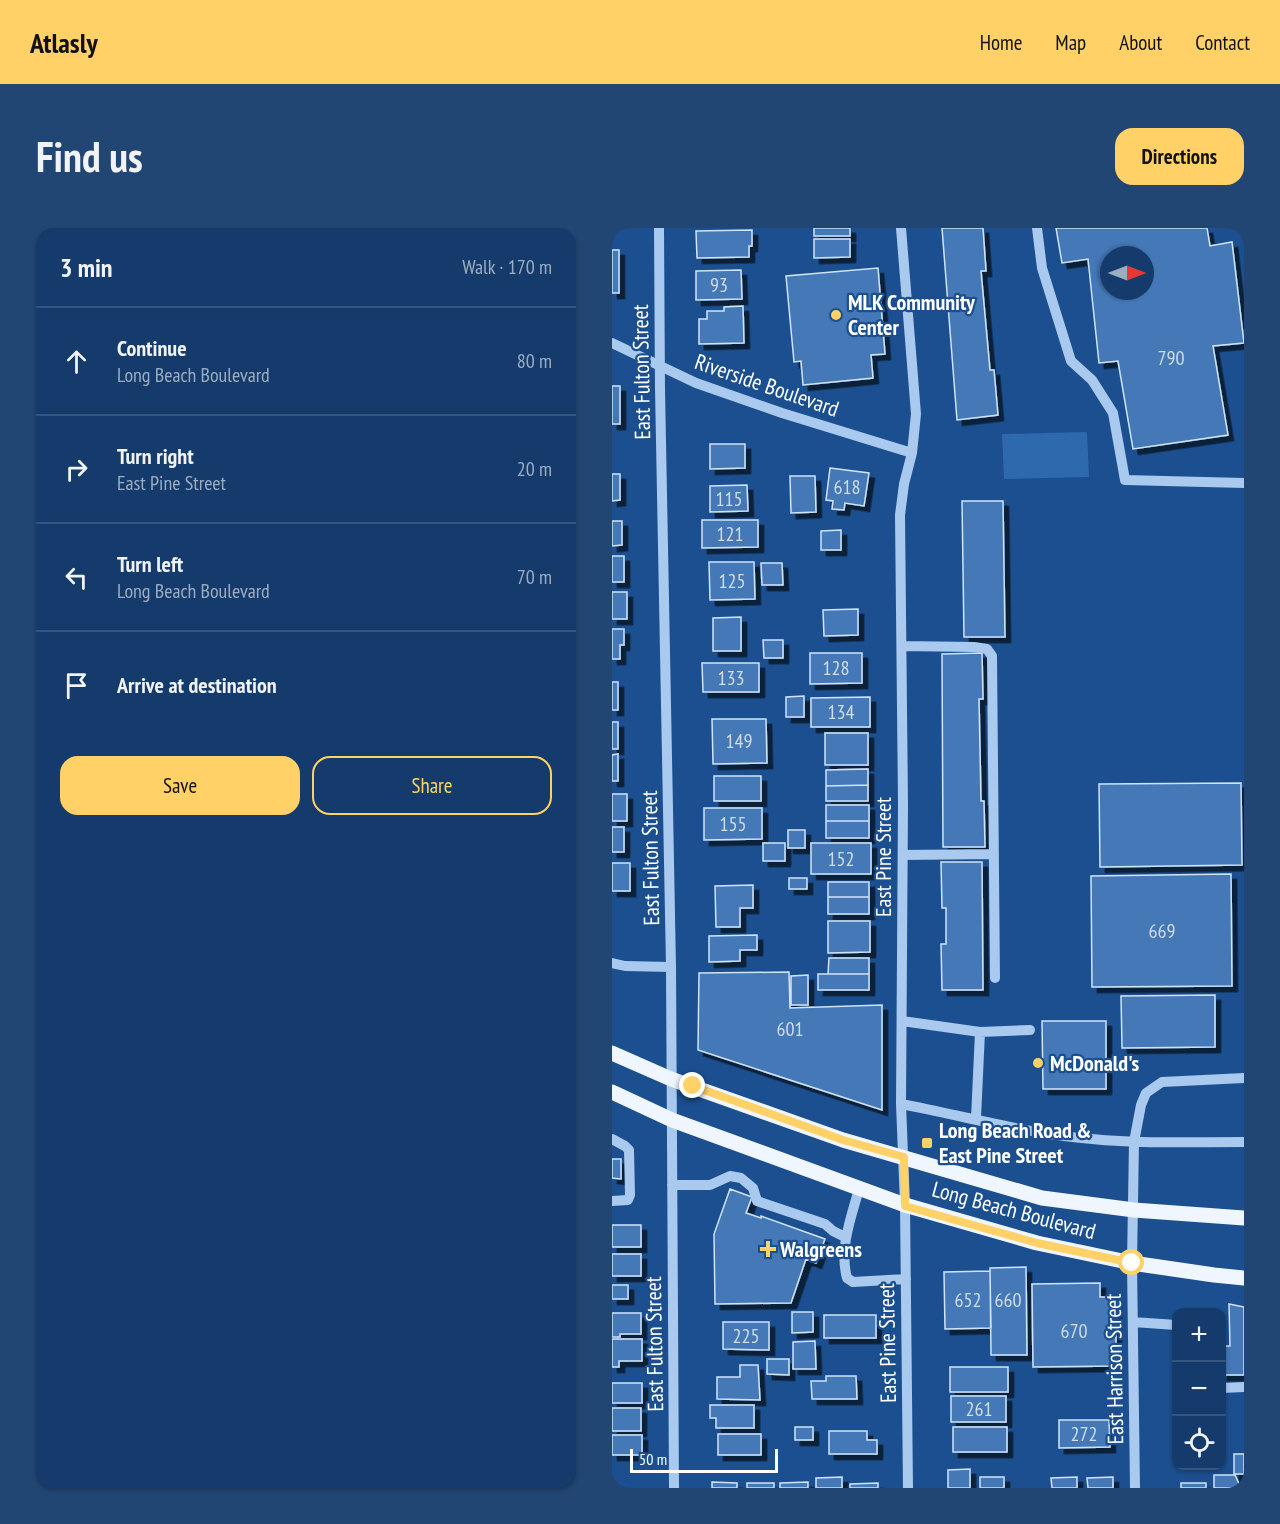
<!DOCTYPE html>
<meta charset="utf-8">
<style>
:root{--surface:#143b6b;--page:#214673;--text:#f1f3f6;--muted:#9dadc1;--line:#33557e;--accent:#ffd166}
body{margin:0;font-family:"PT Sans Narrow",sans-serif;background:var(--page);color:var(--text)}
.controls{position:absolute;right:18px;bottom:18px;display:grid;overflow:hidden;border-radius:12px;box-shadow:0 2px 4px #0004}
.controls button{width:54px;height:54px;display:grid;place-items:center;padding:0;border:0;border-bottom:2px solid var(--line);background:var(--surface);color:var(--text);font:30px sans-serif}
.compass{position:absolute;left:488px;top:18px;width:54px;height:54px;border-radius:50%;background:var(--surface);box-shadow:0 2px 4px #0004;rotate:90deg}
.scale{position:absolute;left:18px;bottom:15px;width:148px;box-sizing:border-box;padding-left:6px;border:3px solid #fff;border-top:0;font-size:16px;line-height:21px;white-space:nowrap;color:#fff;-webkit-text-stroke:4px #1b4f8f;paint-order:stroke}
.stop{position:absolute;width:18px;height:18px;margin:-14px;border:4px solid #ffd166;border-radius:50%;background:#fff}
.stop.end{background:#ffd166;border-color:#fff;box-shadow:0 2px 6px #0008}
.list{margin:0;padding:0;list-style:none}
h2{display:flex;justify-content:space-between;align-items:center;height:78px;margin:0;padding:0 24px;font-size:26px}
h2 small{font-size:20px;font-weight:400;color:var(--muted)}
.list li{display:grid;grid-template-columns:39px 1fr auto;gap:18px;align-items:center;box-sizing:border-box;height:108px;padding:0 24px;border-top:2px solid var(--line)}
.list b{display:block;font-size:22px;white-space:nowrap}
.list p{margin:0;font-size:20px;white-space:nowrap;color:var(--muted)}
.list em{font-size:20px;font-style:normal;color:var(--muted)}
.actions{display:flex;gap:12px;padding:18px 24px}
.actions a{flex:1;padding:14px 0;border:2px solid var(--accent);border-radius:18px;text-align:center;font-size:21px;color:var(--accent)}
.actions .main{background:var(--accent);color:#111}
.icon{flex:none;width:33px;height:33px;fill:none;stroke:currentColor;stroke-width:2;stroke-linecap:round;stroke-linejoin:round}
.map{position:relative;flex:none;width:632px;height:1260px;overflow:hidden;border-radius:18px}
header{display:flex;align-items:center;gap:36px;box-sizing:border-box;height:84px;padding:0 30px;background:var(--accent);color:#111}
header strong{font-size:28px}
nav{display:flex;gap:33px;margin-inline-start:auto;font-size:21px}
.intro{display:flex;align-items:center;justify-content:space-between;box-sizing:border-box;height:144px;padding:0 36px}
h1{margin:0;font-size:42px}
.button{padding:15px 27px;border-radius:18px;background:var(--accent);color:#111;font-size:21px;font-weight:700}
main{display:flex;gap:36px;padding:0 36px}
aside{flex:1;background:var(--surface);border-radius:18px;box-shadow:0 2px 4px #0004}
.map>svg:first-child{display:block}
</style>
<header>
<strong>Atlasly</strong>
<nav><a>Home</a><a>Map</a><a>About</a><a>Contact</a></nav>
</header>
<div class="intro"><h1>Find us</h1><a class="button">Directions</a></div>
<main>
<aside>
<h2>3 min<small>Walk · 170 m</small></h2>
<ul class="list">
<li><svg class="icon" aria-label="ahead" viewBox="0 0 24 24"><path d="M12 20V5M6 11l6-6 6 6"/></svg><div><b>Continue</b><p>Long Beach Boulevard</p></div><em>80 m</em></li>
<li><svg class="icon" aria-label="right" viewBox="0 0 24 24"><path d="M7 20v-9h11M14 6l5 5-5 5"/></svg><div><b>Turn right</b><p>East Pine Street</p></div><em>20 m</em></li>
<li><svg class="icon" aria-label="left" viewBox="0 0 24 24"><path d="M17 20v-9H6M10 6l-5 5 5 5"/></svg><div><b>Turn left</b><p>Long Beach Boulevard</p></div><em>70 m</em></li>
<li><svg class="icon" aria-label="arrive" viewBox="0 0 24 24"><path d="M6 21V4h12l-3 4 3 4H6"/></svg><div><b>Arrive at destination</b></div></li>
</ul>
<div class="actions"><a class="main">Save</a><a>Share</a></div>
</aside>
<div class="map">
<svg width="632" height="1260" viewBox="0 0 632 1260">
<defs>
<filter id="shadow"><feDropShadow dx="5.5" dy="5.5" stdDeviation="0" flood-color="#0009"/></filter>
</defs>
<rect width="100%" height="100%" fill="#1b4f8f"/>
<path fill="#2e69ad" d="M475,204L477,249L392,251L390,206Z"/>
<path fill="#4478b7" stroke="#cfe3fa" stroke-width="1.5" fill-rule="evenodd" filter="url(#shadow)" d="M202,0H238V8H202Z
M330,0H371L374,43H369L378,142H382L386,187L345,192Z
M444,0H595L598,18L620,14L632,115L601,118L616,207L521,221L506,133L487,135L476,31L450,35ZM497,27H533V63H497Z
M140,2V18H137V29L85,30L84,3Z
M202,11H238V29L202,30Z
M0,22H7V65H0Z
M266,40L273,126L259,127L261,150L191,157L189,133L182,134L174,48Z
M129,42L130,71L84,72V43Z
M131,78L132,115L87,116V91H95V83H112V79Z
M0,158H8V196H0Z
M98,216H133V240L98,241Z
M218,240L257,245L252,278L233,275L232,282L220,281L221,273L214,272Z
M0,246H8V272L0,273Z
M178,248H203L204,284L179,285Z
M135,257L136,283L98,284V258Z
M350,273H391L393,409H352Z
M90,292H146V319L90,320Z
M0,293H10V317L0,318Z
M229,302V322H209V303Z
M0,328H12V354H0Z
M97,334H142L143,371L98,372Z
M149,335H170L171,357H150Z
M0,364H15V391H0Z
M246,381V407L212,408L211,382Z
M129,389V423H101V390Z
M0,401H12V417H8V431H0Z
M151,412H171V430H152Z
M198,425H250V455L198,456Z
M370,425L371,471H367L369,573H372L373,619H331L330,426Z
M90,435H147V464H91Z
M0,454H6V482H0Z
M192,468V489H174V469Z
M258,469V499H199V470Z
M100,491H154L155,535L101,536Z
M0,494H6V521H0Z
M213,505H256V537H213Z
M6,526V553H0V527Z
M256,541V557L214,558V542Z
M102,548H149V573H102Z
M629,555L630,637L488,639L487,556Z
M256,557V573H214V558Z
M0,566H15V593H0Z
M214,577H257V593H214Z
M92,580H150V611L92,612Z
M214,593H257V610H214Z
M0,599H12V624H0Z
M176,602H193V620H176Z
M151,615H173V633H151Z
M199,615H259V646H199Z
M329,634H370L371,762H330L329,716H334V680H330Z
M0,635H18V663H0Z
M619,646L620,758L480,759L479,648Z
M177,650H195V661H177Z
M216,654H257V669H216Z
M141,657V680H128V699H104L103,658Z
M216,669H257V686H216Z
M216,693H258V724L216,725Z
M145,707V722H128V733L97,734V708Z
M217,730H257V746H216Z
M177,744L178,780L270,777V882L86,822L87,745Z
M206,746H257V762H206Z
M196,747V777H179V748Z
M603,767V819L510,820L509,768Z
M430,793H494V861H431Z
M0,931H9V951L0,950Z
M118,961L140,969L134,985L149,990V988L213,1011L204,1035L194,1031L179,1075L103,1076L102,1006Z
M0,997H29V1019H0Z
M0,1026H29V1048H0Z
M414,1039L415,1127H379L378,1040Z
M378,1043L379,1100L333,1101L332,1044Z
M488,1055V1069H504V1138L421,1139L420,1056Z
M0,1057H16V1071H0Z
M617,1076L632,1079V1147H610V1118H618Z
M180,1084H201V1104L180,1105Z
M0,1085H29V1106H8V1109H0Z
M212,1087H264V1110H212Z
M111,1094H157V1122L111,1121Z
M0,1111H30V1133H7V1139H0Z
M203,1113L204,1141H181V1114Z
M155,1131H177V1147L155,1146Z
M128,1137H146L148,1172L105,1171V1149H128Z
M338,1139H396V1164H338Z
M214,1148H244L245,1171H200L199,1153H214Z
M0,1155H30V1175H0Z
M339,1168H394V1194H339Z
M98,1177H142V1200H104V1190H98Z
M0,1180H29V1203H0Z
M447,1192H497L498,1219L447,1220Z
M183,1199H201V1212H183Z
M341,1199H395V1224H341Z
M217,1203H255V1212H265V1226H217Z
M106,1206H149V1227H106Z
M0,1207H30V1227H0Z
M622,1226H632V1246H622Z
M358,1241V1260H336V1242Z
M602,1247H623L629,1260H602Z
M230,1249V1260H204V1250Z
M368,1249H392V1260H368Z
M465,1249V1260H440L439,1250Z
M501,1249V1260H476L475,1250Z
M100,1254L125,1255V1260H100Z
M196,1254V1260H168V1255Z
M135,1255H162V1260H135Z
M266,1255V1260H238V1256Z
M569,1255H594V1260H569Z"/>
<g fill="none" stroke-linecap="round" stroke-linejoin="round">
<path stroke="#a9c9ee" stroke-width="10" d="M47,0L48,161L59,739L62,1260
M289,0L304,186L300,225L292,256L288,287L291,576L289,876L293,977L296,1260
M425,0L430,40L459,133L480,152L501,185L513,252L632,255
M0,115L84,155L170,185L300,225
M290,418L362,419L375,421L380,428L383,750
M291,627L382,626
M0,735L13,738L59,739
M290,793L368,804
M289,876C353,888 415,906 480,911C530,916 581,914 632,914
M364,890L368,804L418,802
M0,911L13,918L17,922L18,967L16,972L0,973
M60,957H98L118,948L129,950L141,960L145,973L213,996L221,1003L233,1009
M247,961C239,990 227,1020 235,1050L241,1054L294,1051
M521,1094L564,1097
M610,1160L632,1159
M523,1260L520,1035L522,914L529,877L534,865L550,854L632,850"/>
<path stroke="#f0f6ff" stroke-width="15" d="M0,825L59,851L231,912L430,970L522,982L632,990
M0,864L60,892L293,977L425,1015L520,1035L602,1047L632,1050"/>
</g>
<g fill="none" stroke-linecap="round" stroke-linejoin="round">
<path stroke="#ffd166" stroke-width="8" d="M81,858L231,912L292,929L293,978L425,1015L520,1035"/>
</g>
<g fill="#ffd166" stroke="#1b4f8f" stroke-width="2">
<circle cx="224" cy="87" r="6"/>
<circle cx="426" cy="835" r="6"/>
<rect x="309" y="909" width="12" height="12" rx="3"/>
<path d="M153 1012h6v6h6v6h-6v6h-6v-6h-6v-6h6z"/>
</g>
<g text-anchor="middle" dominant-baseline="central" stroke-width="4.5" stroke-linejoin="round" paint-order="stroke">
<g font-size="20" fill="#d0dded">
<text x="107" y="57">93</text>
<text x="559" y="130">790</text>
<text x="235" y="259">618</text>
<text x="117" y="271">115</text>
<text x="118" y="306">121</text>
<text x="120" y="353">125</text>
<text x="224" y="440">128</text>
<text x="119" y="450">133</text>
<text x="229" y="484">134</text>
<text x="127" y="513">149</text>
<text x="121" y="596">155</text>
<text x="229" y="631">152</text>
<text x="550" y="703">669</text>
<text x="178" y="801">601</text>
<text x="356" y="1072">652</text>
<text x="396" y="1072">660</text>
<text x="462" y="1103">670</text>
<text x="134" y="1108">225</text>
<text x="367" y="1181">261</text>
<text x="472" y="1206">272</text>
</g>
<g font-size="22" font-weight="bold" fill="#fff" stroke="#1b4f8f" text-anchor="start">
<text x="236" y="74">MLK Community<tspan x="236" dy="25">Center</tspan></text>
<text x="438" y="835">McDonald's</text>
<text x="327" y="902">Long Beach Road &amp;<tspan x="327" dy="25">East Pine Street</tspan></text>
<text x="168" y="1021">Walgreens</text>
</g>
<g font-size="22" fill="#fff" stroke="#1b4f8f">
<text transform="translate(29 144) rotate(-91)">East Fulton Street</text>
<text transform="translate(155 157) rotate(19)">Riverside Boulevard</text>
<text transform="translate(271 629) rotate(-90)">East Pine Street</text>
<text transform="translate(38 630) rotate(-91)">East Fulton Street</text>
<text transform="translate(402 982) rotate(15)">Long Beach Boulevard</text>
<text transform="translate(275 1115) rotate(-91)">East Pine Street</text>
<text transform="translate(42 1116) rotate(-91)">East Fulton Street</text>
<text transform="translate(502 1141) rotate(-91)">East Harrison Street</text>
</g>
</g>
</svg>
<div class="controls">
<button>+</button>
<button>−</button>
<button><svg class="icon" aria-label="locate" viewBox="0 0 24 24"><circle cx="12" cy="12" r="6"/><path d="M12 2v4M12 18v4M2 12h4M18 12h4"/></svg></button>
</div>
<svg class="compass" viewBox="-18 -18 36 36"><path d="M0-13l5 13h-10z" fill="#e53935"/><path d="M0 13l5-13h-10z" fill="#9dadc1"/></svg>
<div class="scale">50 m</div>
<div class="stop" style="left:520px;top:1035px"></div>
<div class="stop end" style="left:81px;top:858px"></div>
</div>
</main>
